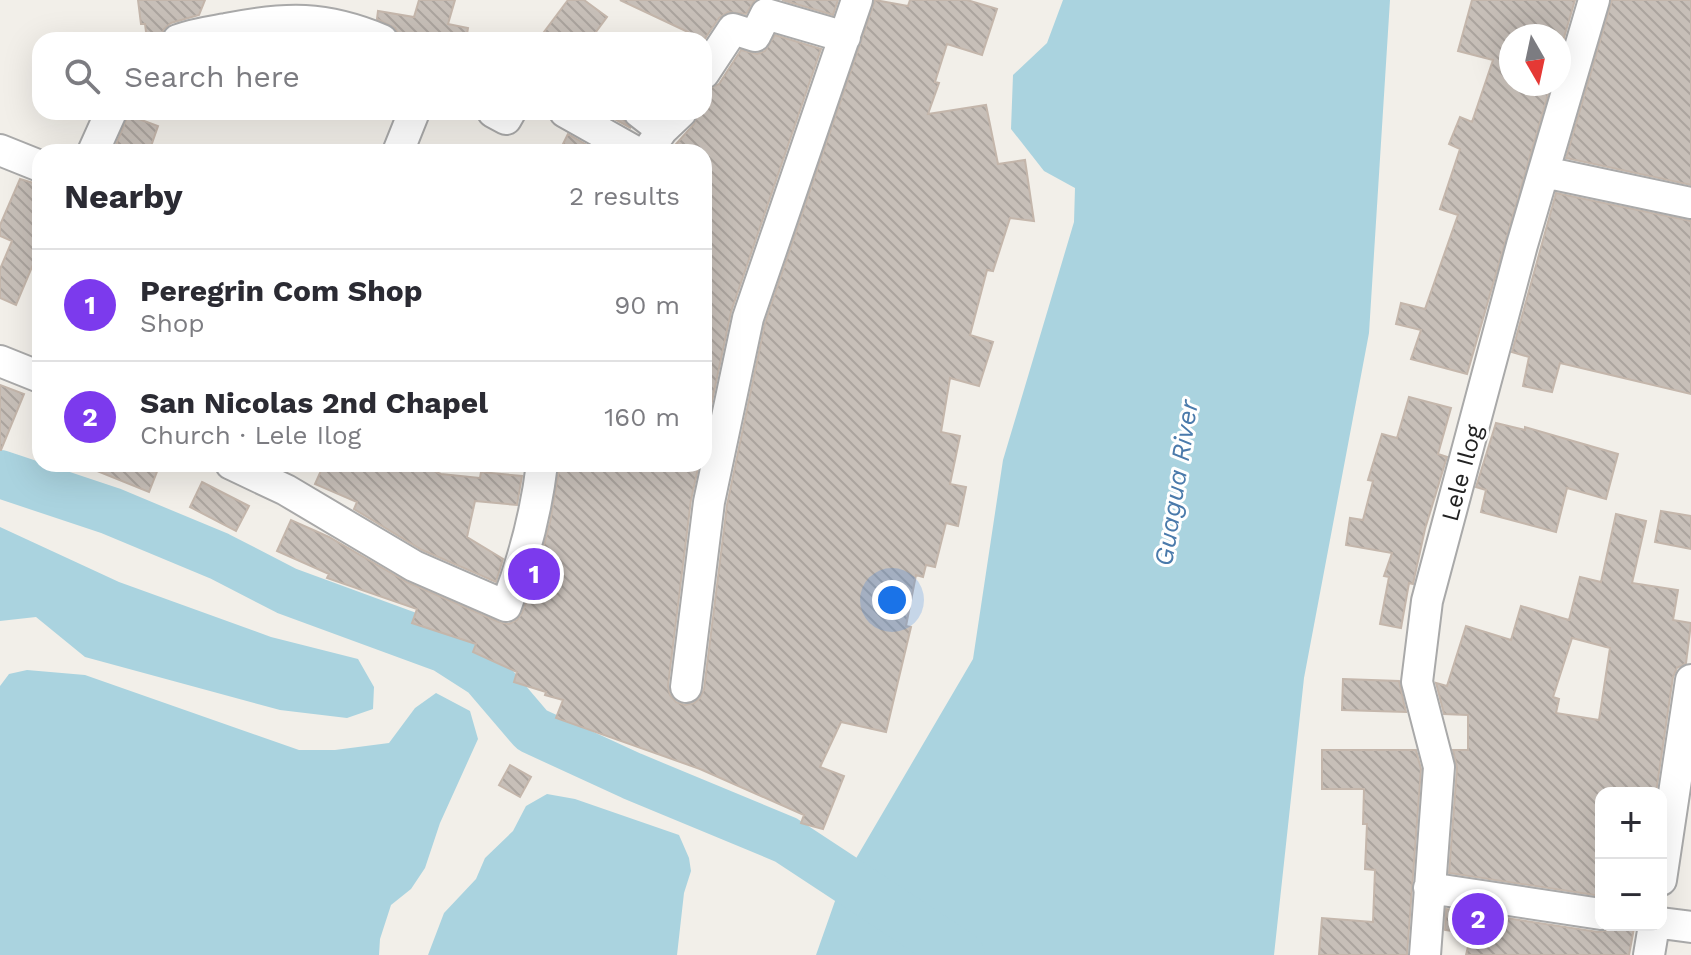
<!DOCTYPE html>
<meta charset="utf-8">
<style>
:root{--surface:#fff;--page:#f2f2f3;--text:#2b2b33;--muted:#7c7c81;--line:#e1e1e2;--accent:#7c3aed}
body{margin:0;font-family:"Work Sans",sans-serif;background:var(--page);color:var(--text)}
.controls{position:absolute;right:24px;bottom:24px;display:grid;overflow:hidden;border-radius:16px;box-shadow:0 8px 32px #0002}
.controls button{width:72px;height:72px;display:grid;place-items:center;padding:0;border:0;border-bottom:2px solid var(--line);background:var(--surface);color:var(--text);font:40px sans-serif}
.compass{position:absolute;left:1499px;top:24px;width:72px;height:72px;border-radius:50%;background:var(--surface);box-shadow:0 8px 32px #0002;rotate:171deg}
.you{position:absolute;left:892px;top:600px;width:28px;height:28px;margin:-20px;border:6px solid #fff;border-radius:50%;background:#1a73e8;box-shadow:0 0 0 12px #1a73e833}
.badge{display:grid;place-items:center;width:52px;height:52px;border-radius:50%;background:var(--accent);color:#fff;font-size:26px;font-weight:700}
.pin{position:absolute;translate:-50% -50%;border:4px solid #fff;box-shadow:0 2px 8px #0006}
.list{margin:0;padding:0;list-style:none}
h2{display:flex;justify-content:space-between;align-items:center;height:104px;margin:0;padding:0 32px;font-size:34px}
h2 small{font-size:26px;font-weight:400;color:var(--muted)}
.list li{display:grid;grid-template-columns:52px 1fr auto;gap:24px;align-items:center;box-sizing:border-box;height:112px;padding:0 32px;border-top:2px solid var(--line)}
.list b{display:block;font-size:30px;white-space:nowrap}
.list p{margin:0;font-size:26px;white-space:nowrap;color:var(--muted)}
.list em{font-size:26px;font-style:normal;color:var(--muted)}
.icon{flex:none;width:44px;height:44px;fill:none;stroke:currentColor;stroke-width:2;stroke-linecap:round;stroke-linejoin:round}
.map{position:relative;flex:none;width:1691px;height:955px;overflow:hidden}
.search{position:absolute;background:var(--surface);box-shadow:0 8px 32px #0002;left:32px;top:32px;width:680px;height:88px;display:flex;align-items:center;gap:20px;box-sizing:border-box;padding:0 28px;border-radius:24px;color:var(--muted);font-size:30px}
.panel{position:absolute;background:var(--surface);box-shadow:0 8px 32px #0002;left:32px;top:144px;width:680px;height:328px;border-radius:24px}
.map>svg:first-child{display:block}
</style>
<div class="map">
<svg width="1691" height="955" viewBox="0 0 1691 955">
<defs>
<pattern id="building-back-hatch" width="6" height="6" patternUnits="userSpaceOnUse" patternTransform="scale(2)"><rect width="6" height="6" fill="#c7bfb8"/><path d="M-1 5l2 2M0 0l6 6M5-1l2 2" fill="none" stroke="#aba49e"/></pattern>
</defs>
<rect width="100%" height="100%" fill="#f2efe9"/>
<path fill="#aad3df" d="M1063,0H1390L1369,333L1304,678L1274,955H816L841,884L973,659L1003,460L1074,222L1075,188L1044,171L1011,129L1013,75L1047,43Z
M0,527L119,582L271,637L358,659L374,687L373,709L347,718L280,710L85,657L36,617L0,621Z
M27,670L85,675L299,750H335L389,743L415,708L436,693L470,711L478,739L440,823L425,868L411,889L391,905L380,939L379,955H0V686L9,674Z
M547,794L575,799L679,835L689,858L691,871L684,893L677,955H428L444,913L476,879L485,858L513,831L526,806Z"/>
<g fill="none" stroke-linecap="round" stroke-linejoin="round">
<path stroke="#aad3df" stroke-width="48" d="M0,474L111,511L219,556L287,591L445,649L484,674L532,730L632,776L786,840L961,955"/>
</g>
<path fill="url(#building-back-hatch)" stroke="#c4b6ab" stroke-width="2" fill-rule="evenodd" d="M138,0H205L199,15L171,23L164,29L160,40H147L145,24H141Z
M419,0H455L448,24L468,28L466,40H403L404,36L399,35L395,28L377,19L378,11L414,17Z
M568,0H584L607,17L590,40H538Z
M620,0H755L746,14L728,12L719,18L704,40H683L688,32Z
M782,0H838L833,15Z
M875,0L908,6L910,0H967L997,9L982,55L947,44L935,82L939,83L928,114L986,105L998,164L1025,160L1034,221L1010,218L993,271L987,270L970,335L993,342L979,386L950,378L941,432L960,436L950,484L966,487L958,526L946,523L935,567L926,565L923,577L916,575L906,626L911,627L886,732L841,722L820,767L844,776L823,829L801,823L804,815L700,769L556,718L563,700L545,695L546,692L514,682L517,672L473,652L476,644L412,623L417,609L327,578L329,574L277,551L291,520L329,537L407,582L499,622L509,624L517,620L522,613L536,576L550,522L560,464H699L691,500L668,686L670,695L676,702L685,705L694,703L700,698L704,689L727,505L765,323Z
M1472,0H1575L1559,55V36H1511V84H1551L1467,374L1411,359L1421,330L1396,324L1401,303L1425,309L1458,215L1440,209L1460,149L1449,144L1460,117L1472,122L1493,60L1458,51Z
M1612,0H1691V185L1566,158Z
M775,35L821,49L731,312L704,439V152H669L694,124L698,112H704V91L719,84L741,50L757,54L765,51Z
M602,112H621L623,119L631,128Z
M128,115L158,126L149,152H113Z
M568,134L599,152H559Z
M20,179L40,185V248L16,305L0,298V269L12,241L0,236V225Z
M1556,193L1691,221V394L1560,363L1552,392L1523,386L1529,357L1512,352Z
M0,385L24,394L1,450H0Z
M1409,397L1451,408L1438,454L1447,457L1425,529L1413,584L1409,583L1401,628L1380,624L1389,577L1384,576L1392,553L1346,545L1350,518L1363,520L1373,481L1368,480L1382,434L1397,438Z
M1496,423L1525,430V427L1618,454L1606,499L1567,488L1556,532L1481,512L1486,490L1476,487Z
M80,464H160L149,492Z
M324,464H417L441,474L480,478L481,472L522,476L517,505L475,501L467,537L503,559L496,582L422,550L354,509L357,502L315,484Z
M202,482L249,506L236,531L190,507Z
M1661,511L1691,516V549L1655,542Z
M1616,514L1646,521L1632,583L1678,590L1673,620L1691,623L1686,663L1677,668L1673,677L1656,793H1601V896L1449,873L1457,768L1453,750H1468V715L1444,714L1436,683L1447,686L1466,626L1511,640L1521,606L1569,620L1580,577L1601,582ZM1572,638L1610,648L1599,720L1556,713L1559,699L1553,697Z
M1343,679L1399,681L1406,712L1342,710Z
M1322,750H1416L1421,769L1407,955H1319L1322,918L1373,922L1375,870L1365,869L1367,824H1363L1364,789H1322Z
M510,765L531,777L520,797L499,785Z
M1446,909L1598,932L1608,930L1615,925L1634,928L1629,955H1466L1471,934L1445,930Z"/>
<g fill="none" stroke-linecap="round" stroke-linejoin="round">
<g stroke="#a9a9a9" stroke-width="34">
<path id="minor" d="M178,40C193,34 209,32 226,29C286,17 325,16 382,40
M704,73L733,29L755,36L766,14L845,37
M493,112L506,119L510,112
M565,112L636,152
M639,112L662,130
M0,150L40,166
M93,152L111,112
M398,152L414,112
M647,152L662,130L681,112
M1544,172L1691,203
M0,361L40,377
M231,464L286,490L414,566L506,606C524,559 536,514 542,464
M686,687L709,502L748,318L857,0
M1661,880L1691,680
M1429,888L1601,914
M1661,923L1691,927
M1425,955L1439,767L1417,682L1427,601L1522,245L1594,0
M1649,955L1654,925"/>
</g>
<use href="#minor" stroke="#fff" stroke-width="30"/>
</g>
<g text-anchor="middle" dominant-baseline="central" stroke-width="6" stroke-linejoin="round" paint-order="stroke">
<g font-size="24" fill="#222" stroke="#fff">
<text transform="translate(1462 473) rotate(-75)">Lele Ilog</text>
</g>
<g font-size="26" font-style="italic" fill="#4a7aab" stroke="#fff">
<text transform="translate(1176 483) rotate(-81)">Guagua River</text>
</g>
</g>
</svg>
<div class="controls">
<button>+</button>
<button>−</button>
</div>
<svg class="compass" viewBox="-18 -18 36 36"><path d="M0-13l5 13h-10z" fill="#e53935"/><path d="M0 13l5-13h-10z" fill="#7c7c81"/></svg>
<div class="you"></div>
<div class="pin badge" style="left:534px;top:574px">1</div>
<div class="pin badge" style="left:1478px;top:919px">2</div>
<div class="search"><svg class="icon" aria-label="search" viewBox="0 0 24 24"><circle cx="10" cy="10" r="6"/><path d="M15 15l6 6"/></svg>Search here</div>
<section class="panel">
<h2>Nearby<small>2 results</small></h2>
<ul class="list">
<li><span class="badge">1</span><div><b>Peregrin Com Shop</b><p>Shop</p></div><em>90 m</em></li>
<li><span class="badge">2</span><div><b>San Nicolas 2nd Chapel</b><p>Church · Lele Ilog</p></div><em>160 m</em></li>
</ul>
</section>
</div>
